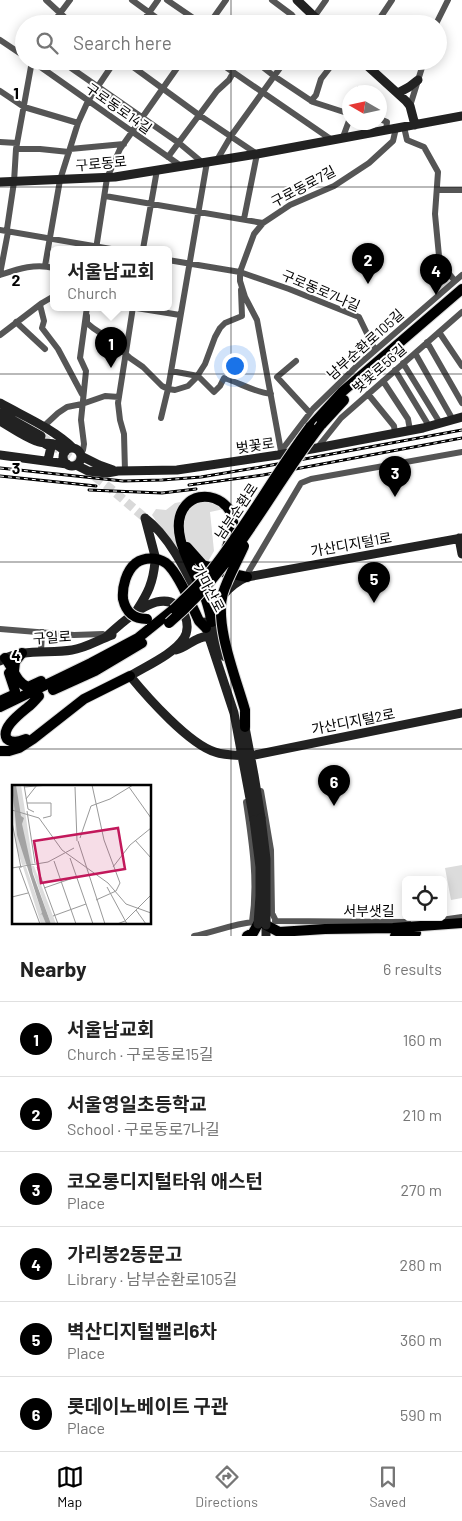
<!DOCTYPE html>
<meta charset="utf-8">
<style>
:root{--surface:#fff;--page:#f6f6f6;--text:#222;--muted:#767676;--line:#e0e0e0;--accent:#000}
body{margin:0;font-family:Barlow,"Noto Sans KR",sans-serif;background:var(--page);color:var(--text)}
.controls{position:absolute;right:15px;bottom:15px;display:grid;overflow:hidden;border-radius:8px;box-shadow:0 2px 12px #0003}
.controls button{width:45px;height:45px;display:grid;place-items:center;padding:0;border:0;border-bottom:1px solid var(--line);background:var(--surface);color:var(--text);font:25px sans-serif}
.compass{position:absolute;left:342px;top:85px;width:45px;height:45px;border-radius:50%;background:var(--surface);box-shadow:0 2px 12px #0003;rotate:279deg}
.you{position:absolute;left:234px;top:365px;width:18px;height:18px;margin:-12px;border:4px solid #fff;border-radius:50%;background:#1a73e8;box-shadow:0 0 0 8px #1a73e833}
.badge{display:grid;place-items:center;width:32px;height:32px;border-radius:50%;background:var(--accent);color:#fff;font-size:16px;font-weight:700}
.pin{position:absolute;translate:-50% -41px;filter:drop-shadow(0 1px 2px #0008)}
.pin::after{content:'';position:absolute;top:26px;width:18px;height:15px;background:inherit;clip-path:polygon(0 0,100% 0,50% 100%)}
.popup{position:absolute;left:50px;top:246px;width:122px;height:65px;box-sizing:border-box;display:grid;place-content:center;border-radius:8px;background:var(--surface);filter:drop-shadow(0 1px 4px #0005);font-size:16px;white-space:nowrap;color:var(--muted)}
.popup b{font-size:19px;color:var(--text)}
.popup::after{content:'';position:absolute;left:50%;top:100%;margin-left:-10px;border:10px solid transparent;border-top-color:var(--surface)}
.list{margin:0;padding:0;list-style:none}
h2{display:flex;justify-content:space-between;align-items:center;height:65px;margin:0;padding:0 20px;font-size:21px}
h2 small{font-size:16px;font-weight:400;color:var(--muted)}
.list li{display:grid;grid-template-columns:32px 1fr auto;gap:15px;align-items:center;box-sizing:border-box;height:75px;padding:0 20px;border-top:1px solid var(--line)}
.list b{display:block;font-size:19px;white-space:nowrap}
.list p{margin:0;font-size:16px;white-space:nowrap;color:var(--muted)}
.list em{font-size:16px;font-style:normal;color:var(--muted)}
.icon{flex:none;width:28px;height:28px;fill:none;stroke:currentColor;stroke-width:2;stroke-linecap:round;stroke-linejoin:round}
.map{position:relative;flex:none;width:462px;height:936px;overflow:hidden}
.search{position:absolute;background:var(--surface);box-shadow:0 2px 12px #0003;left:15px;right:15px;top:15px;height:55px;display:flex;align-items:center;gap:12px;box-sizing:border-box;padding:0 18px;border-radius:28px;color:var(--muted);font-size:19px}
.sheet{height:515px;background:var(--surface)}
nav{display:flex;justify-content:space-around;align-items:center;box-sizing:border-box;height:70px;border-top:1px solid var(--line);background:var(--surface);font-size:14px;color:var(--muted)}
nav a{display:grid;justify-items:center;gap:2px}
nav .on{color:var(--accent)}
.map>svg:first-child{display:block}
</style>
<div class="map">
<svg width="462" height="936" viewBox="0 0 462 936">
<rect width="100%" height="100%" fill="#fff"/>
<path fill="#dcdcdc" d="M208,499L224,509L210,512L214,551L206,565L187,543L184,538V514L188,507Z
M186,501C182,505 178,509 176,514C169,533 184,556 191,572L152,515L156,509L166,510L175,503Z
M462,865V898L451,900L445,868Z"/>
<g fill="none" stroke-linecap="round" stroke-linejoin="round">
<path stroke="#d9d9d9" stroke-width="9" stroke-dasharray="9 4.5" stroke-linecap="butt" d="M41,436L110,488L145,518"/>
<g stroke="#dbdbdb" stroke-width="12">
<path id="primary" d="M321,425L344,400
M310,427L342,392L462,289
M187,547L203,565L224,572L247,577
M123,599C122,587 126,571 136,563C144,557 157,557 166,563C178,572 192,606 199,621L206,628
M212,622C210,614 208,605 205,597C195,572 165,529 186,505C201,488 231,499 233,521C234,529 230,538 227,547
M5,658C13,667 16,683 28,687L41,681
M14,671L15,662L22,653
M53,690L95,671L142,643
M2,700L13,695L15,691L9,673
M0,707L91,663L138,638L174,609
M245,727V710
M26,739C20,741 13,744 7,739C0,728 21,713 28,707C32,704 36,699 39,696
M0,751H9L19,748L33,739L84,699L130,676
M266,925L279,932L325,929L393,928L462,923
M247,936L253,933L258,924
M395,936L416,933"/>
</g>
<path stroke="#555" stroke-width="6" d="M46,0L72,24
M132,0L165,24
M167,0L202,24
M272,0L292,15L299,24
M314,17L326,0
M52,24L70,0
M141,24L158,0
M209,24L226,0
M376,24L392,0
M436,24L448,0
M0,40L24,56
M32,61L181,166
M61,61L179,143L203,163
M125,61L199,115L257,154L244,219
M217,61L332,140
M255,61L274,76L313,102L350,114
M0,91L24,107L78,123
M358,92L359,89
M311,101L316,95L321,79L335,61
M410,106L424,61
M380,119L387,122L386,130
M404,127L407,140L424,147L438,172L435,214L439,256L445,269L455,281
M343,137L350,118
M0,142L17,143
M16,149H40L69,152
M70,149L124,144
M168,157L217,91L229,80L233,73
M217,160L231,136L285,61
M437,190H462
M105,196L263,223
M0,230L111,249
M96,249L107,178L120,149L182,61
M143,249L157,170
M168,260L240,272L289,289L359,317L375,350
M45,266L60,180L78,123L88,101L115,61
M0,274L8,232L7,229L14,182L16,149L32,61
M0,275C18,269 35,263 54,268
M40,305L44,321L42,328L58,349L82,394
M130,307L180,315
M87,316V323L93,328L108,338L130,358L143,367L162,386L168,389L175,390L188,386L196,378L205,364L215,337L220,328L225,323L242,316L241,290
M16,322L45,349
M439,332L462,366
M0,335L42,303L54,296
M427,342L462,403
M415,353L453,420
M296,361L277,377L310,413
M403,363L440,423
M395,370L429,426
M171,371L198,376L214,392L220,386L224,378C240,383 254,392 271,394
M383,381L408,419L410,430
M368,394L394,426L395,433
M161,418L168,389L207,162
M44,426L58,413L67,407L82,404L105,396L119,397
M317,448L341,418L462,312
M281,451L257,320L245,297L240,281V272L254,234L263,223L290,205L334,186L369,163L393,141L396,128
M281,451L313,409L356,367L462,275
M81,454L83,450L84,444L81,420L86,371L80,358L87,307
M125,471L124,434L120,420L118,403L133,307
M247,577L249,571L301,483L311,479L462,452
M0,629L74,635L103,634L106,637
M41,652L42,632
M261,791L271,850L272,913L276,921
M246,802C252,842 258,882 252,922
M441,920L462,917
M275,921L408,922
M194,936C214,932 233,924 253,922"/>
<path stroke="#222" stroke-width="9" d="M297,0L322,24
M362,61L406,101L410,106L415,125
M398,93L409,87L418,80
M0,182L115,177L257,154L462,116
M0,403C25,417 52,428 73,448
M0,413L41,436
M0,421C12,428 23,436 36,441C47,446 55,439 65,452
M42,442L51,447L48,460
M63 457a9 9 0 1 1 18 0a9 9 0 1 1-18 0Z
M0,455L67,464
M81,456L99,465L113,470
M76,465L88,471L107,473L118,471L177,470L278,455L317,448L423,428L462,417
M145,518C168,535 185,569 198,595
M145,518L155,556
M459,538L462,554
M137,610C148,593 153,583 155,562
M210,617L225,657
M204,622L234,713L254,820
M213,623C211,603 231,584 247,577L462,538
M106,637C124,621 166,579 185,616C188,623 188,632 184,638C174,654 146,666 130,676C148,698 189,744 215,752C226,756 239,755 250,756L462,713
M176,650C188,647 196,636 209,636
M0,661C22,648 48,654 72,650C86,648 98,640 112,635
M244,722L254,775L261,818
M266,936V925"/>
<use href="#primary" stroke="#000" stroke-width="10"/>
<g stroke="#000" stroke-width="3">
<path id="rail" d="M0,468L123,481L162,480L201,477L261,467L462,430
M0,476L96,486
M189,485L263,475L462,438
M89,490L162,493L196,489"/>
</g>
<use href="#rail" stroke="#fff" stroke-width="1" stroke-dasharray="4" stroke-linecap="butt"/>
<g stroke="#dbdbdb" stroke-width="12" stroke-linecap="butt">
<path id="primary-bridge" d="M244,546C237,562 228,577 223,593C214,625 236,678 245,710
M123,599C126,612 133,619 147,619
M174,609C185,598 197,587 207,576C245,529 274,475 310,427
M169,623C235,567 269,492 321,425"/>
</g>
<path stroke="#222" stroke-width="9" d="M261,818L266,859V925
M254,820L260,867V896L258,924"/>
<use href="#primary-bridge" stroke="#000" stroke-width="10"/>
</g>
<path fill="none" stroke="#000" stroke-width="1" stroke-opacity="0.55" d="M231,0V24M231,61V936M0,187H462M0,374H462M0,562H462M0,749H462"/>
<g text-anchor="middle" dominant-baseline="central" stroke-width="4" stroke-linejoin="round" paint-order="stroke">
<g font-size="14" fill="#000" stroke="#fff">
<text transform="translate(119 108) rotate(35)">구로동로14길</text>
<text transform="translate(101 163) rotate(-5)">구로동로</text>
<text transform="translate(303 186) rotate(-28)">구로동로7길</text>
<text transform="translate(321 290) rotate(23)">구로동로7나길</text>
<text transform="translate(365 344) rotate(-42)">남부순환로105길</text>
<text transform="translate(379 368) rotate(-41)">벚꽃로56길</text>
<text transform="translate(255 445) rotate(-8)">벚꽃로</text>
<text transform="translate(236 511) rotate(-56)">남부순환로</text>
<text transform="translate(351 544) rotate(-10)">가산디지털1로</text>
<text transform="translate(209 588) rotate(62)">가마산로</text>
<text transform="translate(52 637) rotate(-4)">구일로</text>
<text transform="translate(353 721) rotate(-11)">가산디지털2로</text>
<text x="369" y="910">서부샛길</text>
</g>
</g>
<g transform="translate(12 785)">
<rect width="139" height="139" fill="#fff"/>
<path d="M0,0H9L21,79L10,80L4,61ZM19,81H22L44,139H39ZM11,82H14L34,139H29Z" fill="#dcdcdc"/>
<path d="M0,0H4L9,31L12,33L10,39L21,89L39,139H34L30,129L28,130L30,128L5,50Z" fill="#a3a3a3"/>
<path fill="none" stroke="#999" stroke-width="1" d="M12,0L16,24L22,27M80,0L92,55L108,98L104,106M12,2L37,0M63,2L65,56M117,2L139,33M14,14L25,0M15,18H39V31L31,33M0,25L27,33L50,65L96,98L114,119L139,128M15,26L23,78M0,37L9,83M68,53L79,21L98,14L121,0M123,55L139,73M66,56L93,139M58,73L81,139M42,76L64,139M7,82L28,139M25,82L46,139M101,82L118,60L139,43M0,83L36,77L62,63M95,102L115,139M32,103L64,92M0,112L16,108M84,115L104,106M124,125L134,139M41,131L74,119M105,139L113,136L139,110"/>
<path fill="#c2185b" fill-opacity="0.15" stroke="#c2185b" stroke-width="2.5" d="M106,43L113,84L29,98L22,56Z"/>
<rect width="139" height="139" fill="none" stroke="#000" stroke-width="2.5"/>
</g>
<g font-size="16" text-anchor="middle" font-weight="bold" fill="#000" stroke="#fff" stroke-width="4" stroke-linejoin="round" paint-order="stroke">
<text x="16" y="99">1</text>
<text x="16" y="286">2</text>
<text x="16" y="474">3</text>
<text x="16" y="661">4</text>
</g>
</svg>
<div class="controls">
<button><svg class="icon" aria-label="locate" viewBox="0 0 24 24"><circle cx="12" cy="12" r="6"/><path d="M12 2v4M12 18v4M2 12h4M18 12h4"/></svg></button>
</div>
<svg class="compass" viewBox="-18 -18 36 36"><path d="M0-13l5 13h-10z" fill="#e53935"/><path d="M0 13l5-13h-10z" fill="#767676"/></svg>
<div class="you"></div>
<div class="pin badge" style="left:111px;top:368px">1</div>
<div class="popup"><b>서울남교회</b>Church</div>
<div class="pin badge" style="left:368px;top:284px">2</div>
<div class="pin badge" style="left:395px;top:497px">3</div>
<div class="pin badge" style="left:436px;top:295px">4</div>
<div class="pin badge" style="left:374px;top:603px">5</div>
<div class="pin badge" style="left:334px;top:806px">6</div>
<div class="search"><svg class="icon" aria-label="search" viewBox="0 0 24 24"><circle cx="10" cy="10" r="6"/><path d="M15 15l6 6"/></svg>Search here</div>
</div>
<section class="sheet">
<h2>Nearby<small>6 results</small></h2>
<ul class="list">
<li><span class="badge">1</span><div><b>서울남교회</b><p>Church · 구로동로15길</p></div><em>160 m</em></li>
<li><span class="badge">2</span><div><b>서울영일초등학교</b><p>School · 구로동로7나길</p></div><em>210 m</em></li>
<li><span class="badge">3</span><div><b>코오롱디지털타워 애스턴</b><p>Place</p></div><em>270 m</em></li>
<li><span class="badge">4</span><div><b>가리봉2동문고</b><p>Library · 남부순환로105길</p></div><em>280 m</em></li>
<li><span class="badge">5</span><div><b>벽산디지털밸리6차</b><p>Place</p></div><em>360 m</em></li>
<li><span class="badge">6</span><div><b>롯데이노베이트 구관</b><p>Place</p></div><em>590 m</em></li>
</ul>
</section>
<nav>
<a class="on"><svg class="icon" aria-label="map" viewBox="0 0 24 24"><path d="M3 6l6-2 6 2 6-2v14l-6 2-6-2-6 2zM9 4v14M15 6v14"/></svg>Map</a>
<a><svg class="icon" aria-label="directions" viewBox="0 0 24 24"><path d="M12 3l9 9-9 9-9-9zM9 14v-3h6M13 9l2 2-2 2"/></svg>Directions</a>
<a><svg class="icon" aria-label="saved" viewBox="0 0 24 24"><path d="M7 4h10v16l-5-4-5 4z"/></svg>Saved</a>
</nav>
